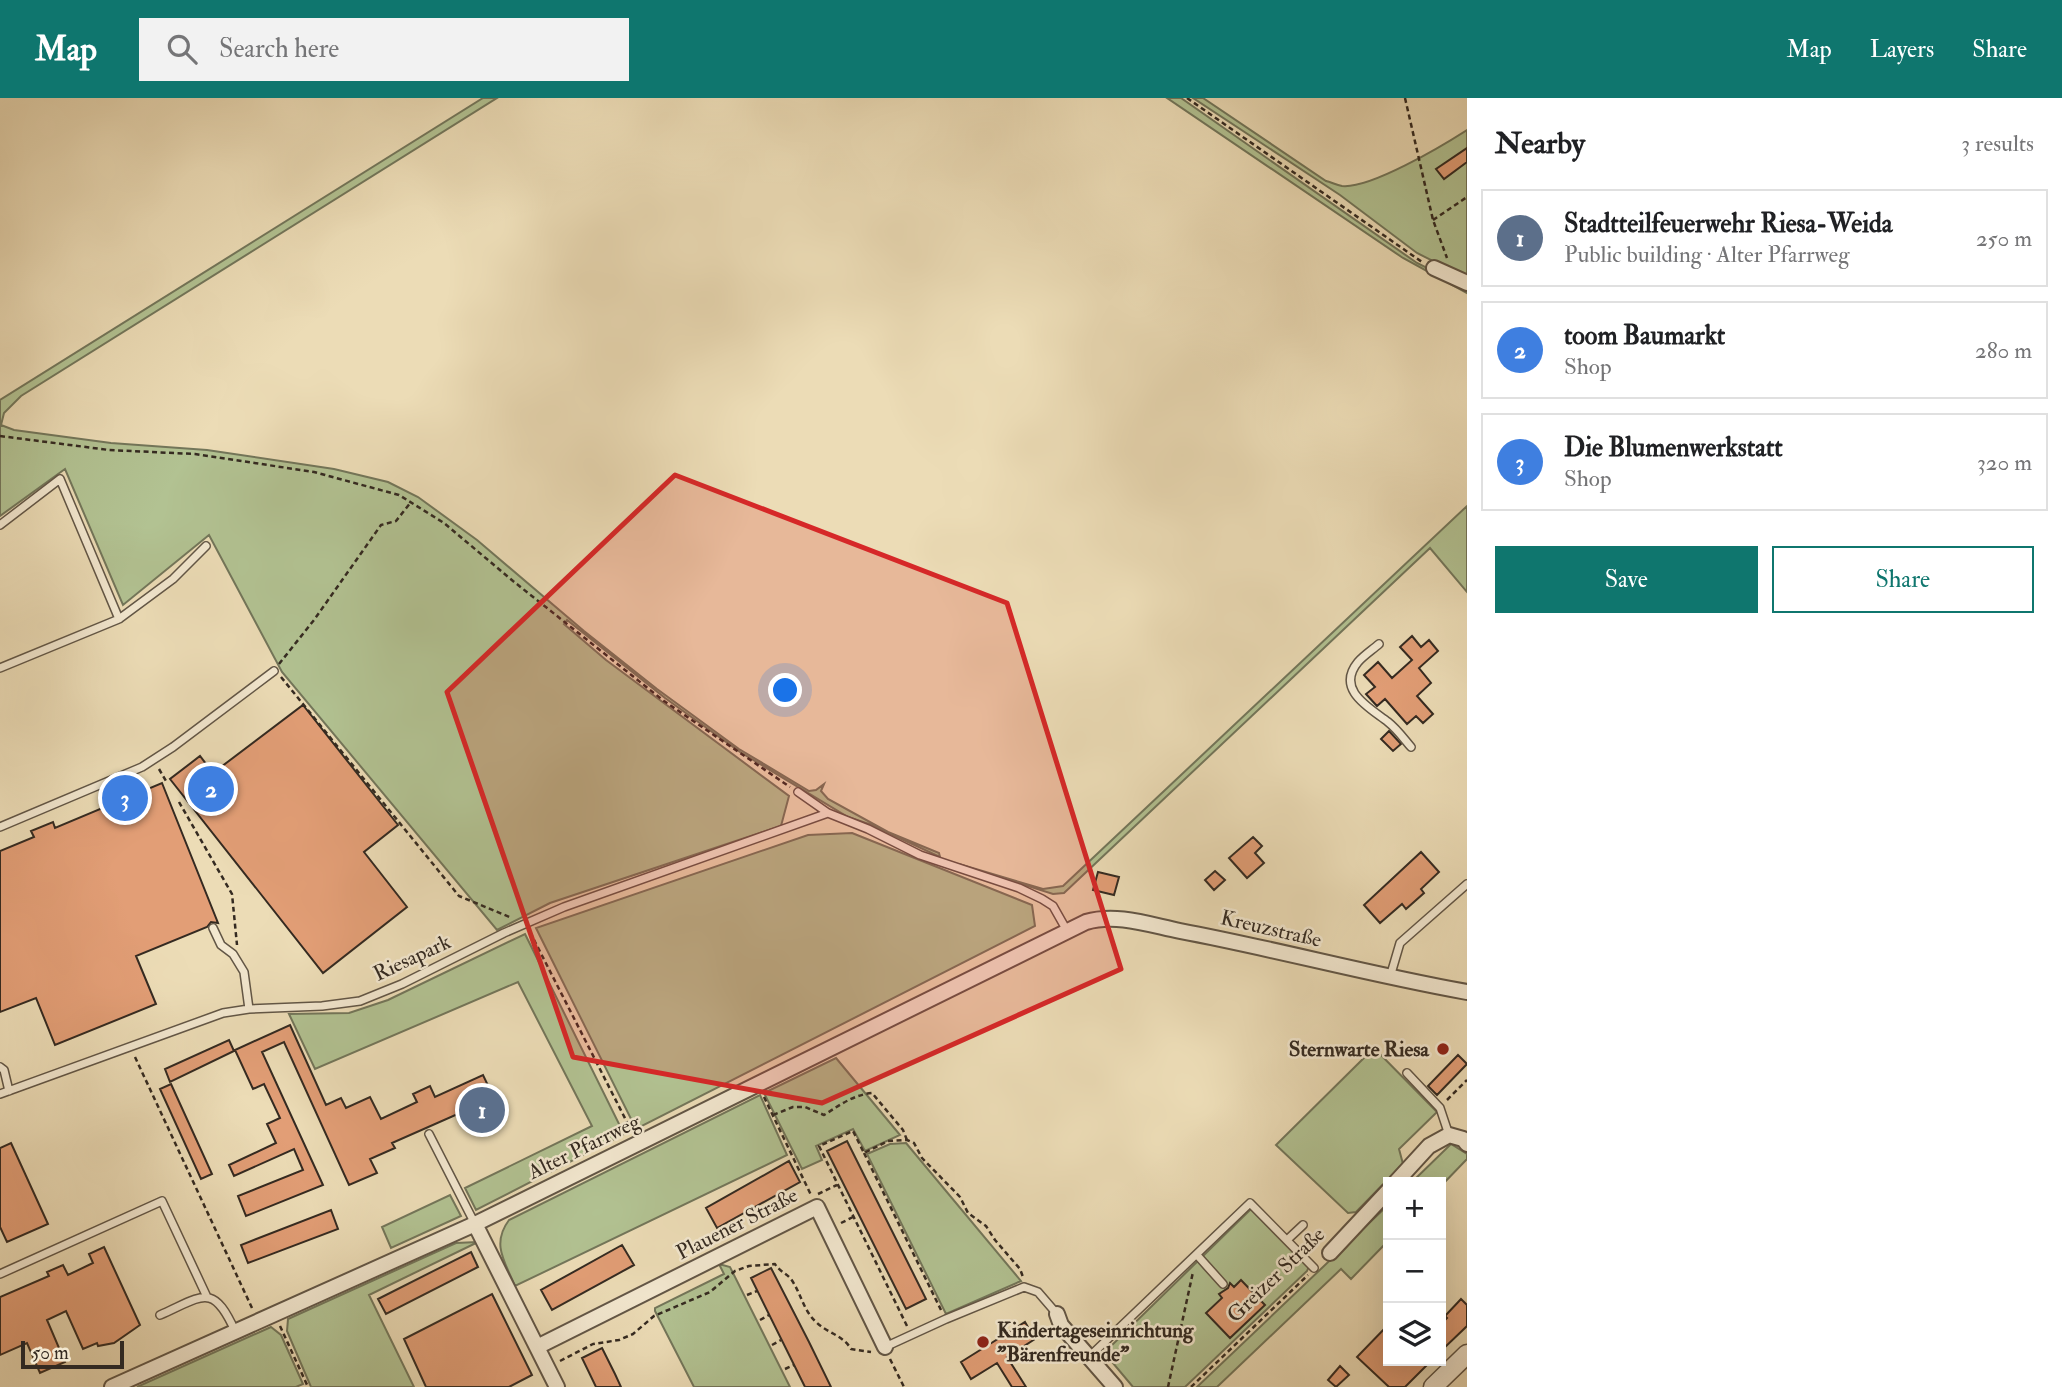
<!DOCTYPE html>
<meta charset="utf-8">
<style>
:root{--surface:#fff;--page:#f2f2f2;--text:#202124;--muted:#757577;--line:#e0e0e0;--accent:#0f766e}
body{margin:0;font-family:"IM FELL Double Pica",serif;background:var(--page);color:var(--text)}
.controls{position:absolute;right:21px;bottom:21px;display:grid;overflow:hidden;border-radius:0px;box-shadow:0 7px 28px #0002}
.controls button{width:63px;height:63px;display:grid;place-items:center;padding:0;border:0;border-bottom:2px solid var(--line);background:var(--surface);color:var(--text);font:35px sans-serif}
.scale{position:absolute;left:21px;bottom:18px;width:103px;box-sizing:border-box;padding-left:7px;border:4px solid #342a21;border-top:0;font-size:19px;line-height:24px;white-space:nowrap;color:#342a21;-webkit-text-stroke:5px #f3e8d0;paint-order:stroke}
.you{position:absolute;left:786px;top:593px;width:24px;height:24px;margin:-18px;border:5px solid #fff;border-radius:50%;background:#1a73e8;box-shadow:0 0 0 10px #1a73e833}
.badge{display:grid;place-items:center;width:46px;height:46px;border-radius:50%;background:var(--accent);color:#fff;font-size:23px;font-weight:700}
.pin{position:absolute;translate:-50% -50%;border:4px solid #fff;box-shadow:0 2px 7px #0006}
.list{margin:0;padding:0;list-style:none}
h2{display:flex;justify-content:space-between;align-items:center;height:91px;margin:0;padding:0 28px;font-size:30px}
h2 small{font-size:23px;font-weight:400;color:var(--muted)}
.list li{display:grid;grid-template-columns:46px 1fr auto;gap:21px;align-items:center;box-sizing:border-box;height:98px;margin:0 14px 14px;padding:0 14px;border:2px solid var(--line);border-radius:0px}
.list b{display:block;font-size:26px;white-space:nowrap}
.list p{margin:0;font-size:23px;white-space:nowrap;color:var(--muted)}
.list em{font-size:23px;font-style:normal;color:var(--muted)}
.actions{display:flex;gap:14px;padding:21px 28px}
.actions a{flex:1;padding:16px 0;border:2px solid var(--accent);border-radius:0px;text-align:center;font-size:24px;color:var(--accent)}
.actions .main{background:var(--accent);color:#fff}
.icon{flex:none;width:38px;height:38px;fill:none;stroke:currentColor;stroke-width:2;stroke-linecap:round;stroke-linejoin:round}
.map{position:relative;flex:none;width:1467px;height:1289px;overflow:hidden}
header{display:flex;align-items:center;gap:42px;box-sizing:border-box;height:98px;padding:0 35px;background:var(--accent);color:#fff}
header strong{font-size:33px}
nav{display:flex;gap:38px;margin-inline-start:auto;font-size:24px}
.search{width:490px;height:63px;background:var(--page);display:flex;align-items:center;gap:18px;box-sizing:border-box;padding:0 24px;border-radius:0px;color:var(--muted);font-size:26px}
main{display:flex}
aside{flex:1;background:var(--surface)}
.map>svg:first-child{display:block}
</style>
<header>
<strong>Map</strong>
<div class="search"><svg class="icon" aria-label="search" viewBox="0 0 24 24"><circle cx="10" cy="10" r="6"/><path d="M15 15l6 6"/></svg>Search here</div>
<nav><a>Map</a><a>Layers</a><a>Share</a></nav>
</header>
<main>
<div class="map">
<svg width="1467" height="1289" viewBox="0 0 1467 1289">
<rect width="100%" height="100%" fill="#ecdcb6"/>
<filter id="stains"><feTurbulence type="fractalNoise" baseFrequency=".00286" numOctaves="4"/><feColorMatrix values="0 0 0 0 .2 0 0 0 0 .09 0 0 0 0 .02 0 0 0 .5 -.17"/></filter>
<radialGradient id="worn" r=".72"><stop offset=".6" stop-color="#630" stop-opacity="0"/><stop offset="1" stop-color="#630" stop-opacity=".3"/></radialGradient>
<path fill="#b2c292" stroke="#73765a" stroke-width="2" d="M483,0H497L21,298L4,315L1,327L14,332L111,345L207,352L334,371L388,384L418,399L477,442L584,533L657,591L739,651L809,693L816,692L824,686L821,693L828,701L888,734L939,755L940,759L869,726L848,719L740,654L665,600L567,522L564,526L606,562L789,698L781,728L550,805L497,832L282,574L209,437L123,507L65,371L0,418V302Z
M1167,0H1181L1417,165L1467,190V195L1403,160Z
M1193,0H1203L1326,83C1331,84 1336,87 1342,88C1370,91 1442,48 1467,32V180L1417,155L1340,97Z
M1467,408V494L1430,450L1064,795L1053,796L959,766L1043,791L1063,788Z
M852,735L1032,807L1035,828L636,1031L536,830L808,737Z
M525,836L624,1036L476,1112L465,1090L592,1028L518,884L315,971L289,916L349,915L388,902Z
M1374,950L1437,1014L1399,1051L1403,1066L1356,1114L1348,1115L1276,1047Z
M836,960L900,1037L865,1053L853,1031L816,1048L822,1062L802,1071L764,995Z
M760,997L787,1057L515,1188C505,1164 491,1146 509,1122Z
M906,1045L1021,1183L946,1216L867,1056L890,1046Z
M1451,1046L1467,1056V1061L1441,1088V1084H1412Z
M450,1097L461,1118L391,1150L382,1129Z
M1388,1107V1143L1351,1181L1341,1171L1217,1289H1197Z
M1251,1111L1309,1168L1307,1173L1185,1289H1133L1107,1258L1110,1249Z
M478,1144L369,1197L414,1289H311L287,1233L288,1221L456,1145Z
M719,1166L730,1169L790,1289H694L655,1213V1210L724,1176Z
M271,1229L281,1237L303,1286L296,1289H137Z"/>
<path fill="#e29e76" stroke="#342a21" stroke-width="2" d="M1467,50V64L1444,81L1436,71Z
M1412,538L1421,549L1429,542L1438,553L1419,570L1431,585L1417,598L1433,616L1423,625L1416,618L1407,626L1385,601L1377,608L1366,596L1375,589L1364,577L1378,564L1392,580L1412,562L1400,549Z
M303,607L398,727L364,754L407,809L323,875L170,681L200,658L213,675Z
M1389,633L1401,646L1393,653L1381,641Z
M162,685L218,825L211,824L207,829L136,858L156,906L55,947L36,900L0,914V753L34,739L31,733L53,724L55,730Z
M1253,739L1262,748L1255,755L1264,765L1247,780L1229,760Z
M1421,754L1439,774L1421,791L1424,795L1406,811L1402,806L1380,825L1364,807Z
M1215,773L1225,782L1214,792L1205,782Z
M1098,774L1119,779L1114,797L1093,792Z
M290,927L326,1007L341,1000L346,1010L370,999L381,1021L417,1004L413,996L430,988L435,999L483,977L494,1000L392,1045L395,1050L370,1061L377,1075L349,1087L284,944L262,954L323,1087L246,1118L238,1098L303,1072L294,1051L234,1078L229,1067L276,1045L267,1026L280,1020L264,986L253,991L235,952Z
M229,942L234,953L170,984L165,971Z
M1458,957L1467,966L1437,997L1428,988Z
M171,986L212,1076L201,1081L160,991Z
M847,1043L926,1201L906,1211L827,1053Z
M11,1045L48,1126L7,1144L0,1129V1050Z
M789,1063L800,1084L717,1130L706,1110Z
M331,1112L338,1131L248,1165L241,1147Z
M622,1147L634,1167L552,1212L541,1192Z
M104,1149L140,1227L114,1245L98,1248L97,1245L83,1251L66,1213L47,1222L65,1264L40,1275L27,1245L0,1257V1199L49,1178L47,1174L63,1167L68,1177L93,1165L89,1156Z
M471,1154L478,1169L386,1216L378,1201Z
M771,1170L809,1244L831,1289H805L751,1180Z
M1241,1182L1265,1207L1230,1240L1206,1215L1222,1200L1219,1196L1228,1190L1230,1185L1234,1189Z
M492,1196L532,1277L509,1289H426L404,1241Z
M1461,1201L1467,1207V1228L1441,1253V1226L1447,1220L1445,1218Z
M1025,1224L1035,1241L1007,1259L1026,1289H1012L997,1265L971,1281L961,1264Z
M1388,1227V1263H1431L1405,1289H1389L1357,1259Z
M602,1250L615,1276L621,1289H596L582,1260Z
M1340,1268L1349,1277L1336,1289L1328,1282Z"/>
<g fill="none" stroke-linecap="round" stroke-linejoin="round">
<g stroke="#625646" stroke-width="10">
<path id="service" d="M0,427L60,381L119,521
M1379,546C1372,552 1363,558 1358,564C1335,592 1370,610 1388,624C1397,631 1404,641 1411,649
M0,570L119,521L173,481L206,448
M798,694L828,715L868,731L920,757L1019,790L1042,801L1053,808L1066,831
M0,729L142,669L173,649L274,573
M213,830L221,847L233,856L244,874L249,911
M1390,879L1400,845L1467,786
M0,969L4,972L9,993
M1407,975L1440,1010L1449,1037
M0,996L223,915L249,911L322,908L360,903L402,886L504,835L564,809L828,715
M429,1036L475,1126
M1287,1142L1303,1127
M1197,1157L1223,1186
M0,1176L162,1103L207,1199
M160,1217C203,1198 213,1184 235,1233
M885,1249L946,1221L1024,1189L1038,1194L1057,1216
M1089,1259L1250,1105L1314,1170"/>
</g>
<g stroke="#625646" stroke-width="18">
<path id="minor" d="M1434,170L1467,185
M1396,1084L1429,1048L1449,1037L1463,1041L1467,1046
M475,1126L557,1289
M1330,1155L1388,1093
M1057,1216L1061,1227L1115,1289
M537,1249L817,1109L885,1249
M112,1289L475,1126L1086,824C1117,815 1150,827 1180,833C1276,851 1371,877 1467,894"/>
</g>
<g stroke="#625646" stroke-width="21">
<path id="tertiary" d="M1433,1289L1467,1256"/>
</g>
<path stroke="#342a21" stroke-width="2.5" stroke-dasharray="5 3.5" stroke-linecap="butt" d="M1187,0L1422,164
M1405,0L1433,122L1447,160
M1433,122L1467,99
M0,338L109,352L195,356L314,374L399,397L444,425L513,483L664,603L790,689
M279,566L314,522L381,427L396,423L411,404
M281,579L459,798L512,820
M159,671L166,683
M179,704L232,796L237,847
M530,834L632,1034
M135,959L252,1210
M764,999L811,1097
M1447,1002L1467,982
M773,1017L793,1009H805L824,1017C840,1007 853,997 872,995L903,1032L907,1042
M864,1055L941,1212
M818,1096L837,1087
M841,1125L853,1119
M747,1197L757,1193
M760,1222L769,1217
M280,1228L308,1289
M907,1228L819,1048L853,1033L864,1055L888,1043L907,1042L914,1045L922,1060L960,1099L968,1115L986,1128L995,1142L1020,1171L1023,1179
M772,1247L781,1242
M890,1261L904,1289
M560,1263L593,1246L619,1242L633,1236L654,1218L710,1194L735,1173L749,1168L775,1166C779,1173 786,1175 791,1181C801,1195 803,1212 816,1224C827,1235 843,1237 851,1251L871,1254
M785,1271L794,1267
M1168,1289L1193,1174
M1191,1289L1308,1177"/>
<use href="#service" stroke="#f3e8d0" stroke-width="7"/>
<use href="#minor" stroke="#f3e8d0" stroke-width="14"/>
<use href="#tertiary" stroke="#f3e8d0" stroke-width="18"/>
</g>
<path fill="#d62828" fill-opacity="0.2" stroke="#d62828" stroke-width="5" stroke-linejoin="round" d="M675,377L1007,505L1121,871L822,1005L573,959L447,594Z"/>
<g fill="#8f2418" stroke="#f3e8d0" stroke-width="2.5">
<circle cx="1443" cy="951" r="7"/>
<circle cx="983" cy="1244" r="7"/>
</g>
<g text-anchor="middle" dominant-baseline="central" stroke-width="5" stroke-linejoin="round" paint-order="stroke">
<g font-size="21" fill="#342a21" stroke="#f3e8d0">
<text transform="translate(1271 831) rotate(13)">Kreuzstraße</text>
<text transform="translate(412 860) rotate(-25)">Riesapark</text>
<text transform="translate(584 1049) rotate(-26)">Alter Pfarrweg</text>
<text transform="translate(737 1126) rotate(-27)">Plauener Straße</text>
<text transform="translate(1276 1177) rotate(-44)">Greizer Straße</text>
</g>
<g font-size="21" font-weight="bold" fill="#342a21" stroke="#f3e8d0" text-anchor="end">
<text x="1429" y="951">Sternwarte Riesa</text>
<text x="997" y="1232" text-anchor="start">Kindertageseinrichtung<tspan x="997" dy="24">"Bärenfreunde"</tspan></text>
</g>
</g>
<rect width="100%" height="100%" filter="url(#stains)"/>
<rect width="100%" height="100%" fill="url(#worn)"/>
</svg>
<div class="controls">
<button>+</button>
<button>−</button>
<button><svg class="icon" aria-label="layers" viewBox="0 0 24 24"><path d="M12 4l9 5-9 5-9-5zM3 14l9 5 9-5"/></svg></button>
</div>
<div class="scale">50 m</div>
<div class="you"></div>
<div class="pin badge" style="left:482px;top:1012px;background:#5c6f8a">1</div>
<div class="pin badge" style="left:211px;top:691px;background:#3f7fe0">2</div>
<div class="pin badge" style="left:125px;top:700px;background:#3f7fe0">3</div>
</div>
<aside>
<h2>Nearby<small>3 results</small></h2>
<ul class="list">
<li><span class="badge" style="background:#5c6f8a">1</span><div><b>Stadtteilfeuerwehr Riesa-Weida</b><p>Public building · Alter Pfarrweg</p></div><em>250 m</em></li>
<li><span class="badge" style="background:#3f7fe0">2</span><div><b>toom Baumarkt</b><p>Shop</p></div><em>280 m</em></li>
<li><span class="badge" style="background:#3f7fe0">3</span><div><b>Die Blumenwerkstatt</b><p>Shop</p></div><em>320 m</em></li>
</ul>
<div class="actions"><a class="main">Save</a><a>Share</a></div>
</aside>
</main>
